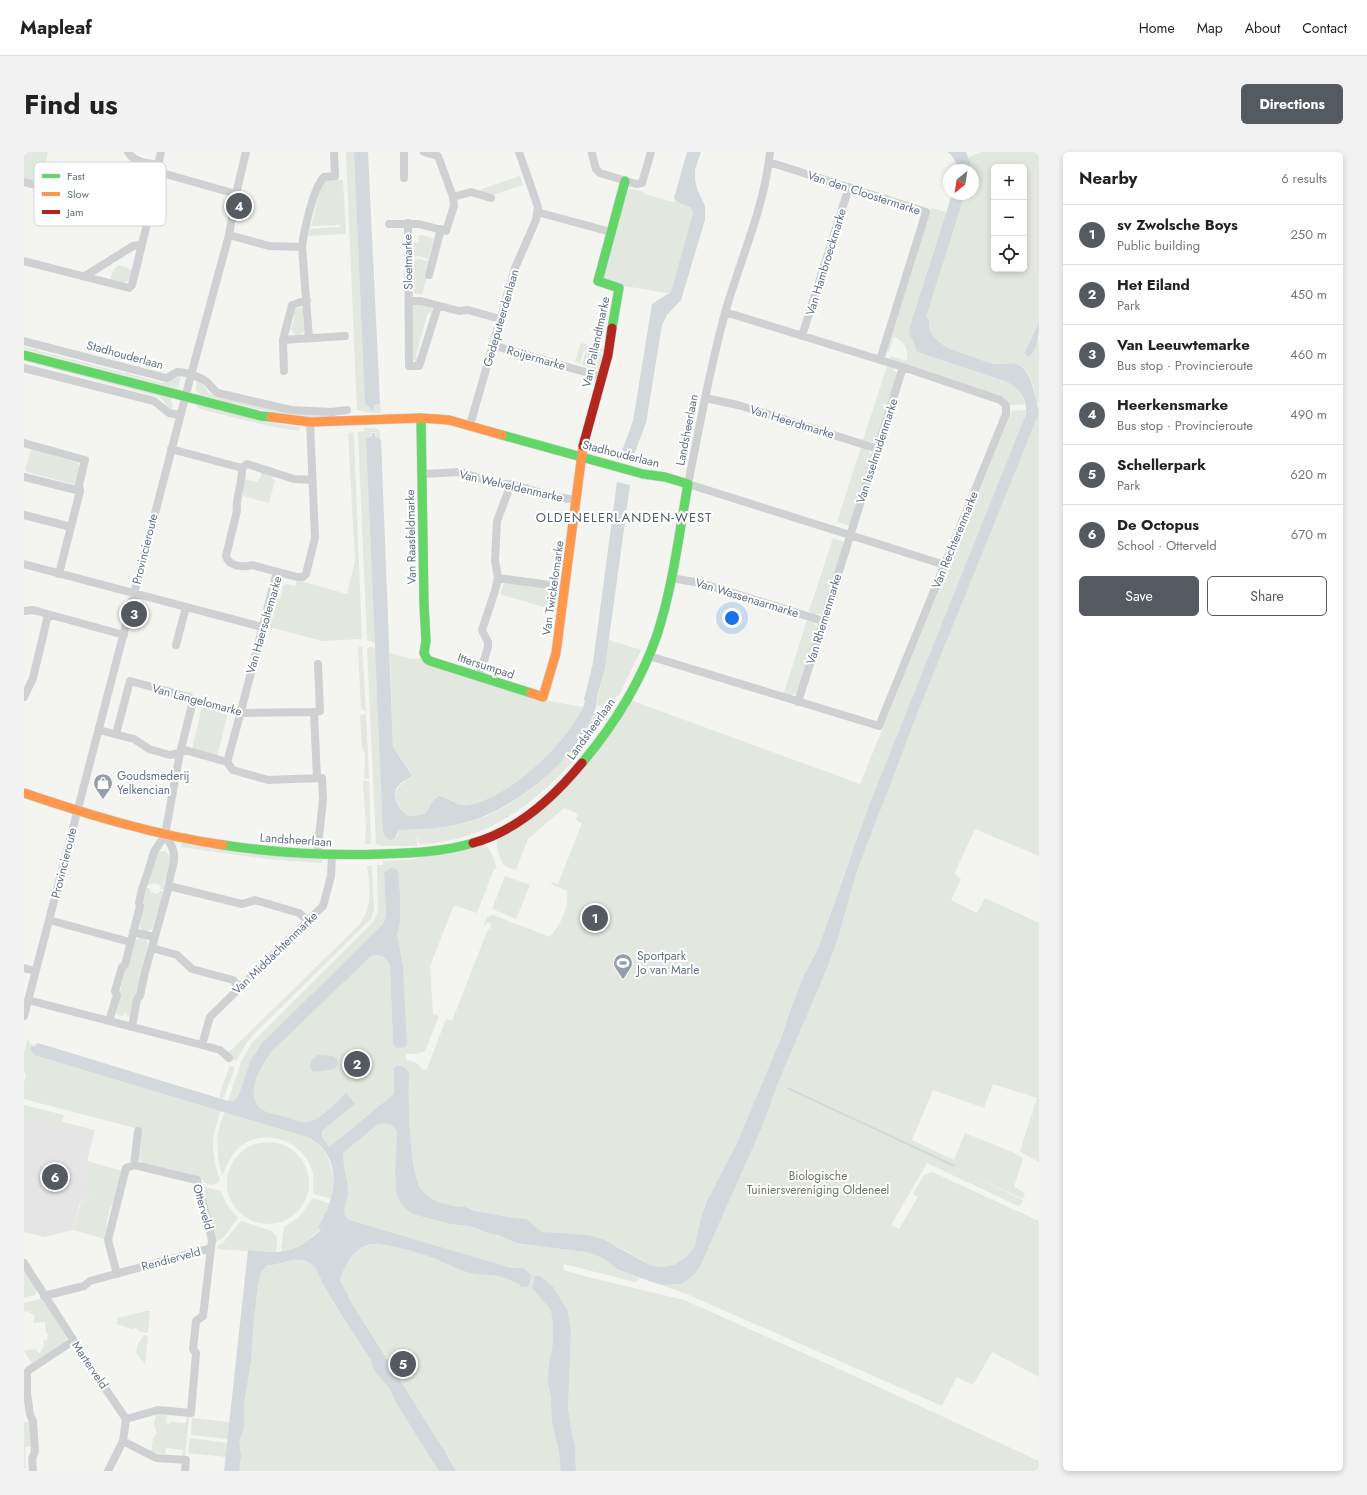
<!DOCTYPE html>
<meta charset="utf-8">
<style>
:root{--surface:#fff;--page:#f2f2f2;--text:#222;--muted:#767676;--line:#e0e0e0;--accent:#555a60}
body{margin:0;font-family:Jost,sans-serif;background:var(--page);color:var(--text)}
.controls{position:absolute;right:12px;top:12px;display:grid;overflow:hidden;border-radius:6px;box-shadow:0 2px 6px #0003}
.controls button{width:36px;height:36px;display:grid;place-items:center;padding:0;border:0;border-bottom:1px solid var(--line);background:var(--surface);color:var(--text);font:20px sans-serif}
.compass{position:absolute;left:919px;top:12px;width:36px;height:36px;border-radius:50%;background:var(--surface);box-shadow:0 2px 6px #0003;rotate:210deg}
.you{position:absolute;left:708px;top:466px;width:14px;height:14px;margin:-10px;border:3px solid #fff;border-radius:50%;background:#1a73e8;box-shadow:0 0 0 6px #1a73e833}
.badge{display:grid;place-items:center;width:26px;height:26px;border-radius:50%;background:var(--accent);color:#fff;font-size:13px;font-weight:700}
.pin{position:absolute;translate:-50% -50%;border:2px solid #fff;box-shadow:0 1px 4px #0006}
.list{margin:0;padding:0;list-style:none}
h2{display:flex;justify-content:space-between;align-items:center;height:52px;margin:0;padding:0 16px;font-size:17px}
h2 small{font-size:13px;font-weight:400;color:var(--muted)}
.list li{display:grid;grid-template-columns:26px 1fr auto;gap:12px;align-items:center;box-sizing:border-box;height:60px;padding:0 16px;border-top:1px solid var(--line)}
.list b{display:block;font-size:15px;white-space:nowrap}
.list p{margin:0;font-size:13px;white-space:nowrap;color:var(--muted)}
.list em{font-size:13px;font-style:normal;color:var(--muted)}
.actions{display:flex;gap:8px;padding:12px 16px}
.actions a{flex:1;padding:9px 0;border:1px solid var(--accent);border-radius:6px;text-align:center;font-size:14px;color:var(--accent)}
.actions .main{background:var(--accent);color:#fff}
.icon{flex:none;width:22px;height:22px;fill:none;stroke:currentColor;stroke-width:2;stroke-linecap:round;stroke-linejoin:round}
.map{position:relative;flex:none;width:1015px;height:1319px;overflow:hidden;border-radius:6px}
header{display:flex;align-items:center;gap:24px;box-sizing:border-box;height:56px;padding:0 20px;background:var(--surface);border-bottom:1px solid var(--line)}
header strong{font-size:19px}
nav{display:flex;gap:22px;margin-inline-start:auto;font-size:14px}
.intro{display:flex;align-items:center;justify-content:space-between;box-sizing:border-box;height:96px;padding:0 24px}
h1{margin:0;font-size:28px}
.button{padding:10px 18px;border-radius:6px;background:var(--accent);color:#fff;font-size:14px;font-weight:700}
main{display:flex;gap:24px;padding:0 24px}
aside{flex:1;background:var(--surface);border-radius:6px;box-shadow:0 2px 6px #0003}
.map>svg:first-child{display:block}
</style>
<header>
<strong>Mapleaf</strong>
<nav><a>Home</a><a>Map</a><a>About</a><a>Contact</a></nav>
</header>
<div class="intro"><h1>Find us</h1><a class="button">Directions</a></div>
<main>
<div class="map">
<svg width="1015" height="1319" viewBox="0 0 1015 1319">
<rect width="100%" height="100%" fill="#f4f4f1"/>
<path fill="#e4e5e4" d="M0,961L71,978L63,1009L67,1010L61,1028L66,1040L62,1048L56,1050L49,1078L21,1085L0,1080Z"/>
<path fill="#e2e7df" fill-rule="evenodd" d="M0,0H24L19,29L16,31L0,27Z
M322,0H330L341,252L346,255L347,258H349V254L356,251L357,261L340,260L333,258Z
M957,0H1015V171L1001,202L1002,204L1005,205L1007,203L1015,187V250L1013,251C1010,240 1008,220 997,214C990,210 981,213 973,212C964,212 922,197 916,192C909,186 905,176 905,167L902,165L941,42H949V18H947L945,5ZM970,15H1000V117H970Z
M496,24L499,33L468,43L457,39L458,37Z
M308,27L319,28L322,82L284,84L286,77L316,75L315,73L287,74L298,31Z
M609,37L620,40V42L649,50L651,49C658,53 667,52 669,61L647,140L644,141L600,134L582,129L579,122L604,38Z
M907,56L922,60L886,174L885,182L888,187L893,200L981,229C993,235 998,240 1001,252L987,253L981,246L975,244L870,208L866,206L867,204L882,209C886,199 881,189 870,185L865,200L863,199Z
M399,83L410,87L404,107L395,104L389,105L388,91H395L394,84Z
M395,107L404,109L401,118L404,122L398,142H390L388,108Z
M95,113L109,118L106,128L98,131L86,127L90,117Z
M390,152L405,154L408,158L407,161H405L403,163L392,204L395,206L394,209L389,208L388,206L386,156Z
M277,155L280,158V165H279L281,178L276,183H271L267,177L271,163L269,162L271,157Z
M557,191L580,197V200L566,196L559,200L556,211L551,210Z
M0,195L10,197H13L15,199L100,221L104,220L106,222L139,231L154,223L157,224L154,236H149L0,197Z
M565,199L579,203L575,215L572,217L558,213L561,201Z
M0,207L148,245L147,251L149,252L147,259L136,245L0,209Z
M863,214L869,216L873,222L852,288C848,291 844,290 839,288Z
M173,228L179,232L185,241L213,249L304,264L302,266C257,264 219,254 176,243L172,238Z
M174,252L244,270L276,275L275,279C241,274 207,265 173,256Z
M1014,256H1015V704L951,677L930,722L937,727L927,748L953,761L961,746L1015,771V1010L1005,1005L996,999L1013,946L969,932L960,956L909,938L888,988L930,1008L941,981L988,1000L999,1006L990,1035L999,1040L1001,1043L999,1047L937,1019L999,1048L997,1052L994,1054L903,1011L867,1073L875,1077L894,1045L889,1042L900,1023L908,1020L1015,1069V1225L968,1200L949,1233L933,1225L918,1254L665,1143L638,1133L656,1132L679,1108L738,975L754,931L804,814L814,786L833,719L894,560L1015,261ZM764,935L930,1013V1015L763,937Z
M1002,258L1000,267L822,717L794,797L780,823L767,856L758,884L713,991L683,1049L678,1063L670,1096L661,1106L650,1113L640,1115L628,1114L593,1094L539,1097L562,1100L577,1105L595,1118L616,1126L611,1130L540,1112L539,1118L564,1125L660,1148L824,1221L1015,1309V1319H552L551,1293L547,1278L544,1255L547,1181L544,1159L541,1319H206L230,1108L291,1102L321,1015L319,1009V1001L353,973C362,970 369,971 373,981C373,1001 367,1025 375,1045L514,1078C508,1071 499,1066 490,1066L450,1059L440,1054C434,1056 429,1054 423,1052C413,1051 403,1045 397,1037C385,1018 384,947 385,922L370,917V942L305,995L298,984V979L330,952L322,942C313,949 295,970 283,970C276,971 266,966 259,964C251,962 239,961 234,954C222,939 238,913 247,900L346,804C356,801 361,805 366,813L369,891H383L379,814L373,782L376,769V742L374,718L367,716L360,720L362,762L361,768L358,773L237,892L232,899L212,947L210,949H204L217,910L227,892L350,769L354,759L353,713H359V709L392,707L395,704L457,692C468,694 469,708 473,717H470L453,761L430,753L406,814L409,862L415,864L401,899L392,902H382V908C390,909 394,911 399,918L403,917L422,867L428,869L464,777H466L468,766L467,771L463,770L461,774L460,773L463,765L469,763L526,785C537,772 545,756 543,739L527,732L528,730L534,732L558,671L552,668L554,662L540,656L504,687L492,718C488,717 483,716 480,713C476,708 471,692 474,686L502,669L606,548L836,632L987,261L988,259Z
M340,276H352L356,279V287L352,284L351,280H348L347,284L342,288L351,491L343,488L334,280L340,279Z
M329,280L330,286L338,487L298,489L245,475L243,470L249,446L256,447L259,434L262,432L271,434L273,428L323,442L331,409L324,281Z
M837,295L844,298L847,303L826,374L813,370Z
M7,297L52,310L56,314L52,333L3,320L1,318Z
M239,319L249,324L248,327L251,328L245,351L219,344V339L221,327L233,330L236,326Z
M809,386L821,390L799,459C795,463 792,463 786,462L787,460L785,459Z
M483,430L532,438L534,441L533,459L476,442L480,431Z
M783,468L790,471L793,477L773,541L767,544L760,541Z
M585,488L617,498L594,545L592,544L591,546L593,547L588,556L572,553L581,516Z
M334,495H338L342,559L337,557Z
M346,495L351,496L371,686L374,683V678C396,677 417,677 438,672C493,660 549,608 571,558L586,559C542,626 481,689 395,692L393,684V694H358L352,692L343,497Z
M366,501L388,507L397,506L519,548L559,555C545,589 481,650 443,653C430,654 426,644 412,646C403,661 401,664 384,664C365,651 367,637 386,626L387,620L369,595Z
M178,554L204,561L193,604L168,598Z
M342,562L345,626L340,627L341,603L338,595L336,563Z
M339,629H345L347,692H341L342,675Z
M157,691L207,699L298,707V711C250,709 204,702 157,695Z
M139,699L142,700L147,704L140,731L142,734L141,738L137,737L136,733L130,731L126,733H123L126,728L133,701Z
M343,714H348L350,757L347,767L232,880L223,890L212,909L203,902L335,773C349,755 346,735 343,714Z
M481,724L506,733L492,767L468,757Z
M122,736H125L127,740L133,742L136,739L140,740L128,777L123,780L118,779L115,772Z
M117,785L121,786L124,792L117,820L113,844L111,845L106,863L103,865V862L100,861L99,864L94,863L92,859L96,842V839L101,818L103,816L110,789Z
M4,886L5,891L10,893L14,891L10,895L6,894V897L8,899L10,903L197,959C191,974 187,990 190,1006C191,1014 194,1021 196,1028C191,1037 180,1032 176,1026L118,1011L115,1007L118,981L115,977L0,947V931L2,924L0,918V901Z
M206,913L211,916L199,947L196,946V941Z
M0,953L40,963L38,970L65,977L64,980L52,979L34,975V972L16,968L15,970L0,966Z
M201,960L283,985C308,997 311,1022 308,1047L290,1042C288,1034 291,1026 288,1018C279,989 243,976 218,993C207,1001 204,1012 198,1023C192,1001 191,980 201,960Z
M203 1031a41 41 0 1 1 82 0a41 41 0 1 1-82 0Z
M67,1010L98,1019L89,1054L87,1053L83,1069L81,1087L49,1078L57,1050L62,1048L66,1040L61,1028Z
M178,1034L197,1039L203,1053L214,1066L199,1086L192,1090Z
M289,1046L307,1052L300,1066L294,1075L297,1077L279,1092L257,1101L260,1075L275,1065Z
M217,1069L248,1079L253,1085L252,1101L193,1097V1094L199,1091Z
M0,1117L13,1138L11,1143L0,1146Z
M15,1147L19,1148L41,1183L42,1187L40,1190L8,1211L0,1199L2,1198L12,1197L13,1200L16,1201L20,1194L19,1188H23L24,1182L22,1181L21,1170L9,1171L11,1163L6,1161L4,1159L0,1160V1151Z
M122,1159H126L124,1180L123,1181L115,1179L112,1176L108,1177C103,1175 98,1174 93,1172L94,1166Z
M120,1183L124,1184L121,1212L112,1200L114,1191L117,1188Z
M132,1262L143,1263L142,1271L145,1272L146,1270L162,1271L163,1264L165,1265L161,1304H158L159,1298L142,1296L141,1302L127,1300L129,1287L133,1281L130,1272Z
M168,1266L205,1270L204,1287L167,1283Z
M0,1270H6L7,1294L1,1295L2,1319H0Z
M166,1286L203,1291L202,1305L164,1301Z"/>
<path fill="#d2d8db" d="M330,0H344L356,251L349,254L350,258H347L346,255L341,252Z
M663,0H677L671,17V28L673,36L681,54V68L657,148L643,163L638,173L622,271L609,305L605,306V308H601L602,305L598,299L609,269L628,152L647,140L669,61L666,55L653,50L650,46Z
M923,0H942L946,10L947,18H934C933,11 929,3 923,0Z
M928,42H941L902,165L905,167C904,192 928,198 947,204C955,207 963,211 971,212C980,213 990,209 998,215C1007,221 1013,250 1015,261L894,560L833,719L814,786L804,814L754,931L738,975L679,1108L672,1120L665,1127L656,1132L638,1133L628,1130L595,1118L577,1105L562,1100L493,1091L475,1083L467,1082L446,1074L427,1072L389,1062L382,1057L376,1050L372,1039L371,1017L373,981C369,971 362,970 353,973L319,1001C319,1015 324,1028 324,1042C323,1052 315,1061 325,1068L487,1116H499L507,1123L505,1134L497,1135L496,1132C487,1129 477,1123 467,1123C459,1122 451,1123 443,1120C433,1117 424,1112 415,1108C400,1102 361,1090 346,1092C330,1095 320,1113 316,1128L328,1152L419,1297L421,1298V1301L432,1319H415L371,1249C370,1245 368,1241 366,1237C358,1227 349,1221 347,1208C332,1184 315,1160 301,1135C296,1128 294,1114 285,1110C272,1103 257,1113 243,1113L237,1120L234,1132L230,1164L227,1208L220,1252V1276L215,1289L217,1304L215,1319H200L224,1098C259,1102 270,1102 297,1078L294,1075C313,1047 320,1002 283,985L10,903L8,899L6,897L7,894L10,895L14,891L204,949H210L214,944L227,908L237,892L358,773L361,768L362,762L360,720L367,716L374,718L376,742V769L373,782L379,814L383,891L381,895L373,896L369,892L366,813C361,805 356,801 347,804L247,900C238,913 222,939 234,954C239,961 251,962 259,964C266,966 276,971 283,970C294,970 314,949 322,941L331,952L298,979V984L305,995L370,942V917L372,914H378L382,917L385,922C384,947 385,1018 397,1037C403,1045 413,1051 423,1052C429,1054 434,1056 440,1054L450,1059L490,1066L502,1067L518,1080L564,1083L578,1087L628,1114L640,1115L650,1113L661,1106L670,1096L678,1063L683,1049L713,991L758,884L767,856L780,823L794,797L843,659L1002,262C1003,246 996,236 981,229L893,200L888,187L885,182L886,174Z
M1015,171C1015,183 1014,196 1005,205L1002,204L1001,200Z
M348,281H351V284L357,288L369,595L388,623C385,627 381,628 377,631C364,642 373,656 384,664C412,664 400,653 415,644C425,646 433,655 444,653C485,647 547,588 561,550L560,547L569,511L593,330L606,333L581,516C579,525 576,533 574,542C572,548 573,554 570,560C551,609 490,658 440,671C419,677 396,677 374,678C373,684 372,686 366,688L361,684L359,679L342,287L348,284Z
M294,903L308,904L313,907L314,913L310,917L289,920L286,915L287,909Z
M764,935L931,1013L930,1015L763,937Z
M511,1124H516L529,1135L544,1159L547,1181L544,1255L547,1278L551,1293L552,1319H537L535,1299L528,1270L527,1245L524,1230L525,1213L529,1191V1172L527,1158L508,1136Z"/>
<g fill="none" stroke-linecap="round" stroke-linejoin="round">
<g stroke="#d0d2d3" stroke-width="10">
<path id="fast" d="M588,176L595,136L574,129L601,29
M0,203L237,264L247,265
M397,266L400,452L402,489L400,501L403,507L406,509L507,541
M478,283L619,322L641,325L664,332C655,382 649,434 633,483C617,529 590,573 558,611
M199,693C252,701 305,704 358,702C388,701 419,700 449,691"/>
</g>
<g stroke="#d0d2d3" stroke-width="10">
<path id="slow" d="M247,265L286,270L397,266L425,268L478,283
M507,541L519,545L532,501L559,294
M0,641C65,663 131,683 199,693"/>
</g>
<g stroke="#d0d2d3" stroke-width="10">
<path id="jam" d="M559,294L584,203L588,176
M449,691C493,679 530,645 558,611"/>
</g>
<path stroke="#cfd0d1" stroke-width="8" d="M104,0C109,10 124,11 134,13
M137,0L134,13L138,21L212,42
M380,0V26
M568,0V2L572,17L576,21L612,32L618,31L627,0
M746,0C741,52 718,104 703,154C686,213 676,273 664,332L921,413
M745,10L902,60L856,208
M0,30L42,41L57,33L90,42L128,50
M429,45L447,40L467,46
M513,60L587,80
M384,71L385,214H395L414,154
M365,72H395L422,79L430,54L429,45L414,4L400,0
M205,83L245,94L278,95C280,79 289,36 300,25L311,24L310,0
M278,95L285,186
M0,109L105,136L108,133L134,27L138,21
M405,123L417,77
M61,124L109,94L117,93
M385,149H397L435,159L444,158L476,167
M778,184L825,35
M259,188L321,184
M0,189L142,226C146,225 149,222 153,220C160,219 178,226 183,230C187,234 189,238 194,241L267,258L307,260V270
M468,193L578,225
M0,216L130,249L145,261L156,263
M260,219L259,188L268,153L283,148
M681,246L714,253L854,297
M307,260L323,258
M446,273L491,116L512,68L514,55L495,0
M0,291L61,308L55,333L56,339L35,422
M147,297L218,316
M218,316C219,331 211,345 213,359L202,404C204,414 219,416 228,413L273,425H279L282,422L291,386L286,270
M218,316L223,312L270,327L288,328
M398,322L437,320L473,332H487L527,344L552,348
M0,325L56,339
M0,363L47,375
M0,412L238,475
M474,426L541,435
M647,426L677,431L799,469
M0,459L9,458L100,483
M152,493L162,455
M625,504L855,574L982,262V253L976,248L879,215L701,160
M455,525L464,495V490L458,478L471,439L474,426L471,408L473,369L487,332
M0,545L9,526L24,463
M774,550L879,215
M290,560L293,626
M75,578L110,587L125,597L146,603L156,601L161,598L203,610L209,618L244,628L298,626L299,648L293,702
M92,582L106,529L165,545L169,549L215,561L290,560L296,559L294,512
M203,610C221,547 236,483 253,420
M145,734L218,752L231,748L275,761L284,769
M25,768L106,790
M109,780L130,785
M128,796L153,803L168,817L209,828L216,836
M0,816L11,819
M4,848L178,893L196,898L205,906
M0,864L167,223L205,83L212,42L222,0
M85,869L93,843L91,839L98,815L101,813L116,754L115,751L118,737L123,723L130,700L141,683L156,601L169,549
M108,875L113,847L116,844L121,820L145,734C145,724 150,715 150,706C151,697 145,689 141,683
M178,893L186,865L299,754L307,724L308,702
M110,1013L114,979
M0,1111L62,1208L102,1267L99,1289L84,1319
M93,1122L84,1088L102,1016L110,1013L173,1028L188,1088L179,1164L172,1169L169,1197L172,1201L167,1261L134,1258L102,1267
M20,1144L60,1134L66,1129L187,1096
M99,1289L132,1306L162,1308L161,1319
M9,1319L8,1306L11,1300L9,1269L6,1263L3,1241V1221L5,1218L49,1189"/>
<use href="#fast" stroke="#63d668" stroke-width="9"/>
<use href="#slow" stroke="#ff974d" stroke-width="9"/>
<use href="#jam" stroke="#b3261e" stroke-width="9"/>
</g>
<defs>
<g id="shop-pin" transform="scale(1)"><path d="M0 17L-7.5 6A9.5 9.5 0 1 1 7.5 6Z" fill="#949fab" stroke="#fff"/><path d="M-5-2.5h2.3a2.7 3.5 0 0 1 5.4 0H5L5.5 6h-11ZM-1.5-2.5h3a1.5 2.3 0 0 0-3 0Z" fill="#fff"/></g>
<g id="stadium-pin" transform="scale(1)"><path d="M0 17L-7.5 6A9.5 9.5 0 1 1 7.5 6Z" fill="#949fab" stroke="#fff"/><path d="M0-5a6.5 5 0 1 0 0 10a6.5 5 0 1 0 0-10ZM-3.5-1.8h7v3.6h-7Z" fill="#fff"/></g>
</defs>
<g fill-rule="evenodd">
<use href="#shop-pin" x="79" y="631"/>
<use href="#stadium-pin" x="599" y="811"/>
</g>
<g text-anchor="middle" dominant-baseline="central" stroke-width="4" stroke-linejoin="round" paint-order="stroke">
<g font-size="12" fill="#617185" stroke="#fff">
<text transform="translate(840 41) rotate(18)">Van den Cloostermarke</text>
<text transform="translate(384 110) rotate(-91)">Sloetmarke</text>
<text transform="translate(802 110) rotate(-73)">Van Hambroeckmarke</text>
<text transform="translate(477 166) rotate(-74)">Gedeputeerdenlaan</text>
<text transform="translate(572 190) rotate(-78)">Van Pallandtmarke</text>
<text transform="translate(101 203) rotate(15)">Stadhouderlaan</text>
<text transform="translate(512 206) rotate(16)">Roijermarke</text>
<text transform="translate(768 270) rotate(17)">Van Heerdtmarke</text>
<text transform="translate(663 278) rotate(-79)">Landsheerlaan</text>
<text transform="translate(853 299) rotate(-72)">Van Isselmudenmarke</text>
<text transform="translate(597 302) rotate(14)">Stadhouderlaan</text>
<text transform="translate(487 334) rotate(13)">Van Welveldenmarke</text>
<text transform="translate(387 385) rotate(-91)">Van Raasfeldmarke</text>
<text transform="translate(931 388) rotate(-68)">Van Rechterenmarke</text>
<text transform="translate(121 397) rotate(-76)">Provincieroute</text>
<text transform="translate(529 436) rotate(-82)">Van Twickelomarke</text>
<text transform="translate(723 446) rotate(17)">Van Wassenaarmarke</text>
<text transform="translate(800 467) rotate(-73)">Van Rhemenmarke</text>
<text transform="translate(240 473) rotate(-74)">Van Haersoltemarke</text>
<text transform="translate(462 514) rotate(18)">Ittersumpad</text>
<text transform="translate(173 548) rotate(15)">Van Langelomarke</text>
<text transform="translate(567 577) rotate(-54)">Landsheerlaan</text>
<text transform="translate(272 688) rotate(4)">Landsheerlaan</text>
<text transform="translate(40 711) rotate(-76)">Provincieroute</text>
<text transform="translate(251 801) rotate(-44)">Van Middachtenmarke</text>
<text transform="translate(179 1055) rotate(74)">Otterveld</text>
<text transform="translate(147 1107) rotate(-15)">Rendierveld</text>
<text transform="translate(66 1213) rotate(56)">Marterveld</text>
</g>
<g font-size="12" fill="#617185" stroke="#fff" text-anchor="start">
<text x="93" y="624">Goudsmederij<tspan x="93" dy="14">Yelkencian</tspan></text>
<text x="613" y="804">Sportpark<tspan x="613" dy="14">Jo van Marle</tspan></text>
</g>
<g font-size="12" fill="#637b60" stroke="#fff">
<text x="794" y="1024">Biologische<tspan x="794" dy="14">Tuiniersvereniging Oldeneel</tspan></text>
</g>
<g font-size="13" letter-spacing="1" fill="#4f5b69" stroke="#fff">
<text x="600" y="365">OLDENELERLANDEN-WEST</text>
</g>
</g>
<rect x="10" y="10" width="132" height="64" rx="6" fill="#fff" stroke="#d0d4da" stroke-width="1"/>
<rect x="18" y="22" width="18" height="4" fill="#63d668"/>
<rect x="18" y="40" width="18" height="4" fill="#ff974d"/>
<rect x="18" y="58" width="18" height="4" fill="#b3261e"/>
<g font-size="11" fill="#617185">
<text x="43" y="28">Fast</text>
<text x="43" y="46">Slow</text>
<text x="43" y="64">Jam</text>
</g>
</svg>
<div class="controls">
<button>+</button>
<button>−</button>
<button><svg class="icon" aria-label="locate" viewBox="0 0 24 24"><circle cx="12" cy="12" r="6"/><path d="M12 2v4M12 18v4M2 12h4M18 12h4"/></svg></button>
</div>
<svg class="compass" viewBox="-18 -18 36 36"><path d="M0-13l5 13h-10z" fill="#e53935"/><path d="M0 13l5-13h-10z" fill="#767676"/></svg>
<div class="you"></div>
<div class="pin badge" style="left:571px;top:766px">1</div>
<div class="pin badge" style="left:333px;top:912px">2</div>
<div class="pin badge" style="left:110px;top:462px">3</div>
<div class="pin badge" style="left:215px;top:54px">4</div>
<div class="pin badge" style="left:379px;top:1212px">5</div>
<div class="pin badge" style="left:31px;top:1025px">6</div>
</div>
<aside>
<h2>Nearby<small>6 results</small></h2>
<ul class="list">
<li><span class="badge">1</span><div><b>sv Zwolsche Boys</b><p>Public building</p></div><em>250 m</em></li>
<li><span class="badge">2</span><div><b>Het Eiland</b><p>Park</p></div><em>450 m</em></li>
<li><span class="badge">3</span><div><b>Van Leeuwtemarke</b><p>Bus stop · Provincieroute</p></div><em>460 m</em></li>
<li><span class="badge">4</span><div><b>Heerkensmarke</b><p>Bus stop · Provincieroute</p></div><em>490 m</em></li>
<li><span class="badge">5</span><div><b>Schellerpark</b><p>Park</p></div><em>620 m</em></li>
<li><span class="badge">6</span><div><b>De Octopus</b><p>School · Otterveld</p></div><em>670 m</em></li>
</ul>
<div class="actions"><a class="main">Save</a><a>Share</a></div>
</aside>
</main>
